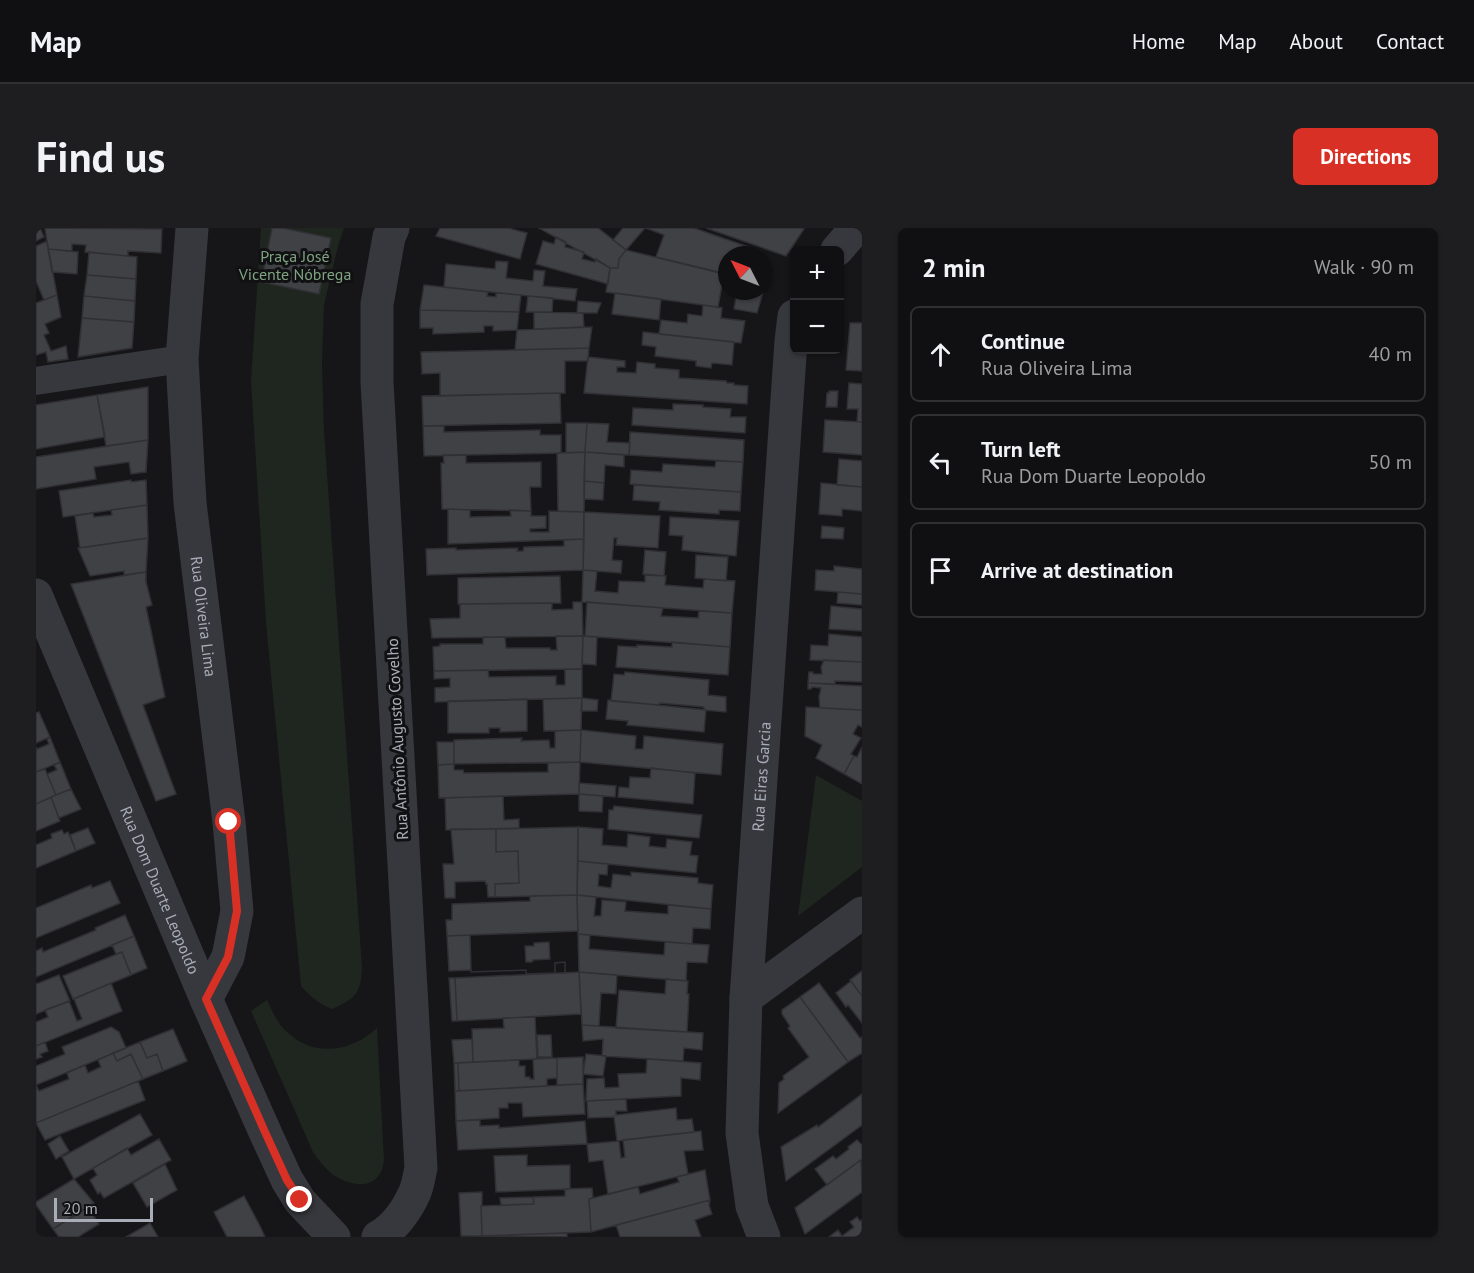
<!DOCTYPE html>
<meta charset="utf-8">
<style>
:root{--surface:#101012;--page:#1e1e20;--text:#f1f3f6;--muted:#9c9d9f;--line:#303032;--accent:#d93025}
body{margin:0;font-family:"PT Sans",sans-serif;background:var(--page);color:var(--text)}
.controls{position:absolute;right:18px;top:18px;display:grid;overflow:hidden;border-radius:9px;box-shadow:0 2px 4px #0004}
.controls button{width:54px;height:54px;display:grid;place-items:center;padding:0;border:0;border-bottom:2px solid var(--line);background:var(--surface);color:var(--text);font:30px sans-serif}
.compass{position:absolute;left:682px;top:18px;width:54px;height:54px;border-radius:50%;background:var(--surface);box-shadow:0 2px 4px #0004;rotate:312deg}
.scale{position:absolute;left:18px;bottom:15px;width:99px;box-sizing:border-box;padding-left:6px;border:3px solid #a8adb8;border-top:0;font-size:16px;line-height:21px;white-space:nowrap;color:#a8adb8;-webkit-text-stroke:4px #111113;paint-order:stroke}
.stop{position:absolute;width:18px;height:18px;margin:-14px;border:4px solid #d93025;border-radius:50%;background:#fff}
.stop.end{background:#d93025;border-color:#fff;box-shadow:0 2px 6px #0008}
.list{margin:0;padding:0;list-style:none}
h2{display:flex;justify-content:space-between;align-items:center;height:78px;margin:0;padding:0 24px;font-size:26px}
h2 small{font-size:20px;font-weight:400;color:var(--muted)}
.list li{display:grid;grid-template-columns:39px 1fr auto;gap:18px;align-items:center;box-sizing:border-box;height:96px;margin:0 12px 12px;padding:0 12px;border:2px solid var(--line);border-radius:9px}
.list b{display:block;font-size:22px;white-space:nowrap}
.list p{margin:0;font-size:20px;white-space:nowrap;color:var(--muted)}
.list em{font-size:20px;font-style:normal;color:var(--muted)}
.icon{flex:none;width:33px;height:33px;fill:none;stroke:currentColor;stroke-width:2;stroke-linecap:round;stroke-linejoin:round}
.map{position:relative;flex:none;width:826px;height:1009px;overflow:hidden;border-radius:9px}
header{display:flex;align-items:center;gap:36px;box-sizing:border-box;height:84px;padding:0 30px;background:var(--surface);border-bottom:2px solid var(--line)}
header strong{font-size:28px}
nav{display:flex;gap:33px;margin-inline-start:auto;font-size:21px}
.intro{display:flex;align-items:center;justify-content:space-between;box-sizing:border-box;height:144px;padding:0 36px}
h1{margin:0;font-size:42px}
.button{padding:15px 27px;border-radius:9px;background:var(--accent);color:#fff;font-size:21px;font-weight:700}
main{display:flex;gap:36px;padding:0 36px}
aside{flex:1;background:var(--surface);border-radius:9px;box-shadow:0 2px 4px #0004}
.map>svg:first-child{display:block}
</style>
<header>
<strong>Map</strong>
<nav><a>Home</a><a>Map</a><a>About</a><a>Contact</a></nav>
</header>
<div class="intro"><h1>Find us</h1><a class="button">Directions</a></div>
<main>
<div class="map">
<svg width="826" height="1009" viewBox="0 0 826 1009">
<rect width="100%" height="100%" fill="#161618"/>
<path fill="#1e261f" d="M225,0H308L302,18L288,77L286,134L288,203L326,739C325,766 319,771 296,781C283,776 275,769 265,758L230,395L215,153Z
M780,547L826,573V639L762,688Z
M231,772C236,782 240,793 248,801C275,830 314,825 341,800L348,933C347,938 346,943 343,947C333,963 308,955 296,946C289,940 282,932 277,924L215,783Z"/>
<path fill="#404145" stroke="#303034" stroke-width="1.5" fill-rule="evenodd" d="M0,0H4L8,9L0,13Z
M9,0L126,1L125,25L92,23V28L49,24L50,17L36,16V23L12,21Z
M236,0H247L295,10L283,66L225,54Z
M404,0H472L491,5L484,31L400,8Z
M503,0H562L590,22L583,31L582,40H574Z
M587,0H609L590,22L577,12Z
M610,0H658L724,23L723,26L727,27H691V46L620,29L628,7Z
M670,0H765L768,1L750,28Z
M520,9L530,14L529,19L548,24L546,31L559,34L560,31L574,40L572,56L500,36L507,13L518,16Z
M11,13L21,67L8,72L0,53V18Z
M12,21L42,24L41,46L16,44Z
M590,22L688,46L682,79L570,64L574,40H582L583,31Z
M53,24L101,29L100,51L51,47Z
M460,33L472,34L470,50L497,53L498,42L509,43L507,58L541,61L539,73L408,59L410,36L459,41Z
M51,47L100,51L99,73L48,68Z
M388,57L452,64L451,68L460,69V65L485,67L483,84L384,82Z
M727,61H728L721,85L698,81L701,63H727Z
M579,65L625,71L623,92L576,86Z
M21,67L25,89L9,96L13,105L8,107L15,123L30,118L32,131L12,134L10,124L0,127V75Z
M48,68L99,73L98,94L46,90Z
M492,68L517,70L516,84H490Z
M542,73L565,75L561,85H541Z
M667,77L686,80L685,90L709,93L705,115L623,106L625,92L651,95L652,86L666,88Z
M384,82L483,84L481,102L457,103V98H448V104L397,106V100H384Z
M498,84L547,85L548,99L498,101Z
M46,90L98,94L96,120L42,129Z
M814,95H826V143L810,142Z
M556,99L553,120L479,122L481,102Z
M607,104L698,114L696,137L676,135L675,140L660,138V133L619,128L620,119L606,117Z
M553,120L552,133H529V165L404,168V145L386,146L385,124Z
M552,129L589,133V139H581V144L600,145L601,134L619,136V140L643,142V150L690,153L691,155H698V157L712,158L711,176L548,165Z
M813,155L826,156V194H821L822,181H811Z
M112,159V212L70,218L61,167Z
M793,163H802L801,179H790L791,165H793Z
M524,165L525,195L387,198L386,168Z
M61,167L69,209L0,221V177Z
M637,176L667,177V179L695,181L694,189H710L709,205L596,197L597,180L637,182Z
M789,192L826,194V227L787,224Z
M530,195H551L549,224L530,225Z
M551,195L573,196L571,214L594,215L593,227L549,224Z
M387,198H408V204L504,202V207H525V225L388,228Z
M594,204L708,212L707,234L593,227Z
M112,212L110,244L95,246L93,234L58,239L60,251L0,261V229Z
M549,224L588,227V239L569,237L568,255L548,253Z
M549,224L548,284L522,283L521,225Z
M407,227H430V235L505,234V259H494L495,283L406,281L405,235H408Z
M803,231L826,233V259L801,257Z
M680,233L707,234L705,264L594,256L595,242L626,244L627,236L679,239Z
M95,252V254L110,252L111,277L27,289L23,263Z
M548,253L568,255L567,272L548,271Z
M785,255L826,259V283L806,281V288L783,286Z
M598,257L705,264L704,283L683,282V286L623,282L624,274L597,272Z
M111,277L112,310L44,320L39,288L57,285L58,289L76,287L75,282Z
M412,281L434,282V289L475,288L474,282L495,283V288H510V300L494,301V304H513V283L548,284V311L412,316Z
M548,284L624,288L622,320L580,317L581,310H578L576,332L586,333L585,345L547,342Z
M634,289L703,293L700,328L646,322L647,308L633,307Z
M786,298L808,300L807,311L785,310Z
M112,310L110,344L88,347V343L54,348L42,320Z
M548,311L547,342L391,347L390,321L420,320V322L482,320L481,323H487L488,319L528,318V312Z
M609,322L630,324L628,348L607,346Z
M660,327L692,329L690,353L659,350Z
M798,338L826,341V366L779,362L780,342L798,343Z
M547,342L561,343L559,363L582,365L583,353L609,354V347L630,348L629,357L667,360L668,351L699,353L696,385L546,374Z
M110,344V354L116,377L110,379L129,469L107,477L140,566L120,573L35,356Z
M524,348L525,375L422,376V350Z
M802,364L826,366V377L801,375Z
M537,374H546L547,408L396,410L394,391L424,390V376L516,375V382L537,381Z
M551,374L627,380L625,388L662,390L663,383L696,385L694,419L549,408Z
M795,378L826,381V403L793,401Z
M793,406L826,409V434L774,432L775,417L792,418Z
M520,408H547L546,441L398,443L397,419L404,418V416H447V409H469L470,420H514V422H521Z
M547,408L561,409L560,437L546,436Z
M636,414L694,419L692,447L580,439L582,418L601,419V417L636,419Z
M788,432L826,434V454L799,453V456L772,455L773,444H777V446H786L785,439Z
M529,441H546V470L399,474V460L414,459V450L398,451V443L452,442L453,449L520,448V457H529Z
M589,444L673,452L672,467L690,469V484L668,482V479L624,475L623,477L575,473L578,446L588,447Z
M772,455L826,458V482L784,480L783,469L785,460L776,459L775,461H772Z
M546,470L562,472L561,483H545Z
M546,470L545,502L508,503L507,471Z
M491,471V503L464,504V500H453V505H412V473Z
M572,472L670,482L668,504L591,497L592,493L570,491Z
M770,479L826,482V499L822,497L817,506L825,510L815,526L818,528L808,546L780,530L786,517L769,508Z
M3,484L14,509L0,515V485Z
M545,502L600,508L599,521H607L608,508L687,516L685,547L544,534Z
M545,502L544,534L418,536V512L486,510L485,513L513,512L514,520H519V503Z
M14,509L24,534L0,544V519L1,521L13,516L11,511Z
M401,514H418V536L402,537Z
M826,519V556L808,546L818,528L821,529Z
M24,534L35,561L20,567L11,546L21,542L18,537Z
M544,534L543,566L403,570L402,537L418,536V542H427L428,545L512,544V535Z
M615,540L659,545L657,576L582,569L583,559L593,560L594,549L614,550Z
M9,541L20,567L0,576V544Z
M543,555L580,558L579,569L543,566Z
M35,561L45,581L23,590L15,569Z
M543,566L567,568L566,584L543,583Z
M467,568L468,592L483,591V600L410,602L409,570Z
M15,569L24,593L0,603V576Z
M578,578L666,587L663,610L572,601L573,582H577Z
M542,599L541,667L459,669V656L483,655L482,623L460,624V601Z
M542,599L567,601L566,617L591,619L592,606L614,609L613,618L630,620L631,611L656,614L654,627L662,628L660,645L542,633Z
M52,600L59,615L40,623L34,607Z
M415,601H460V624L482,623L483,655L459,656V669H452L451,656H450L449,653L419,654V670H409L407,636H418Z
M26,602L28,606L32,604L40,623L0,640V617L16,610L15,606Z
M542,633L572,636L571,647L563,646L562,658L575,660L577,646L595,648V644L662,650V655L677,657L675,681L541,667Z
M74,653L84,675L0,710V680L55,657L56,660Z
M541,667L542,703L411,708L410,692H416V676L494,673V668Z
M541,667L560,669L558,688H565L566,672L590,674L589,683L632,686V677L675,681L674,701L657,700L656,716L542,706Z
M89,687L98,708L0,749V723L6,720L7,724L60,702L59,700Z
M542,703L543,744L529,745V734L519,735V745L490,746V742L435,744L434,707ZM513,714L514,731L497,732L496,734H490L489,718H498V715Z
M542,703L543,744L529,745V734L519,735V745L490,746V742L435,744V742L413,743L411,708Z
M542,706L554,707L553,721L628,727L629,714L673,717L671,735L651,734L650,753L543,744Z
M98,708L111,740L95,747L86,724L80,726L76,717Z
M86,724L95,747L37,771L27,748Z
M826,743V768L814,752Z
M543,744L581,747L580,766L565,765L563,798L546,797Z
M543,744L545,786L421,793L419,750Z
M23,747L34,773L0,786V756Z
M413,750H419L421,793H416Z
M630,751L652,753L651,766H653L651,804L580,800L583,762L629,766Z
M815,753L826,768V795L812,777L810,779L800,765Z
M75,755L86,783L0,818V794L12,789L9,782L33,773L41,793L46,791L38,771Z
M783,755L824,810L826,809V825L812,834L764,769Z
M764,769L812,834L742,885L743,855L748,851L747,848L773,829L752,800L754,798L746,786V782Z
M499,789L501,831L437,834L436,801L468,800L467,790Z
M546,797L667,805L666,822L648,820L647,833L566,828L567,811L547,813Z
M75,799L83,804L90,820L0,857V838L29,826L26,819Z
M137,801L151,833L127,843L121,826L111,830L104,814Z
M501,807H515L516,829H502Z
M436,811L437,834L418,835L416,812Z
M9,814L12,823L4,826L6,829L0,831V818Z
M104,814L111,830L121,826L127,843L107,851L95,826L81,833L77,825Z
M77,825L81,833L95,826L107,851L0,895V857L3,863L33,851L31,845L49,837L52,845L65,839L62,832Z
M550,826L570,828L567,848L547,846Z
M547,829V856L521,857V830Z
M521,830V850L511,851V858L423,863L422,835L483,832V838H489V849H494V851H498L497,831Z
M611,831L665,835L664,852L645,850V868L550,873L551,851L568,850L569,860L583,859L582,846L610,845Z
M418,835H422L423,863H419Z
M102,853L109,872L9,912L0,895Z
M547,856L549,886L487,889L486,875H472V880H463V890L420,893L419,863Z
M826,866V897L750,953L745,919L781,897L782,899Z
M590,871L591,883H580V887L640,880L641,892L656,891L658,904L581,913L578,889L552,890L551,873Z
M104,886L116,907L38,951L26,929Z
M444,892V898L463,897V900L549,893L551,916L422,922L420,893Z
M665,903L667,922L648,923L652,946L572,966L567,932L553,934L551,916L583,913L585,930L589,929L587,912Z
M24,908L33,923L20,931L12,916Z
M123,911L135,932L68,970L64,964L62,966L54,952L61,947L57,940L91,920L95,927Z
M821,912L826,917V931L791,957L779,941L797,928L800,931L813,921L812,919Z
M491,927V938L534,937V961L460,964L458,928Z
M825,932L826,964L769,1006L759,980Z
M129,936L141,962L111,979L97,955Z
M669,942L674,972L555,1004L553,971L602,959L604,966L643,954L641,949Z
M38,951L58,975L17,1001L0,977V974Z
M556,960L557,970L553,971L555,1004L446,1008L445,978L498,976L497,969L529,968V961Z
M446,964V978H445L446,1008H425L423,965Z
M208,968L224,998L229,1009H191L178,984Z
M497,969L498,976L465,977L464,970Z
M674,972L673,977L676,986L659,992L665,1009H584L580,997Z
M52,979L63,996L42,1009H23L17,1001Z
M821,989L824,993L826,992V1009H793L802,1002L806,1008L818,999L814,994Z
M114,995L122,1009H90Z
M531,1005V1009L425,1008H446Z"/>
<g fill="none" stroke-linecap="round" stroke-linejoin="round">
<path stroke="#37383d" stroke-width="28" d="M0,153L146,131"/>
<g stroke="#37383d" stroke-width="33">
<path id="s1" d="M156,0L146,131L154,275L193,594L201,683L192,729L170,771"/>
<path d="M801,22L820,0"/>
<path id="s2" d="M0,367L170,771L229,904L251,952L264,973L298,1009"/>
<path d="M710,770L826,685"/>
<path d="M342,1009C358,1000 371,982 379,964C382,957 383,948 385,940L341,154V76L353,9L357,0"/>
<path id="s3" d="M728,1009L716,978L706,905L710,770L755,113L758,88"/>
</g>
</g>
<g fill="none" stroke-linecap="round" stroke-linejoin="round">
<path stroke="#d93025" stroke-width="8" d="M193,594L201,683L192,729L170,771L229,904L251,952L264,972"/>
</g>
<g text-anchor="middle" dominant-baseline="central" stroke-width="6" stroke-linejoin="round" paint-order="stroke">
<g font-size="16" fill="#7fa381" stroke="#111113">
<text x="259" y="28">Praça José<tspan x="259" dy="18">Vicente Nóbrega</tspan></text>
</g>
<g font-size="16" fill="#a8adb8" stroke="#111113">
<text stroke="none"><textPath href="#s1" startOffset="390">Rua Oliveira Lima</textPath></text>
<text transform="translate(361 511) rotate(-93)">Rua Antônio Augusto Covelho</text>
<text stroke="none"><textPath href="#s3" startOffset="464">Rua Eiras Garcia</textPath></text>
<text stroke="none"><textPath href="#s2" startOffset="320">Rua Dom Duarte Leopoldo</textPath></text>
</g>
</g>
</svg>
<div class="controls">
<button>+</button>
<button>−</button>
</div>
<svg class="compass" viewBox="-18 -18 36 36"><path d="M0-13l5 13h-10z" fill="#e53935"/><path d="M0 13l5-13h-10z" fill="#9c9d9f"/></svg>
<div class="scale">20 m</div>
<div class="stop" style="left:193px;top:594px"></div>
<div class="stop end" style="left:264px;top:972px"></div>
</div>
<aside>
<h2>2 min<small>Walk · 90 m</small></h2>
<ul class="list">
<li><svg class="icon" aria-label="ahead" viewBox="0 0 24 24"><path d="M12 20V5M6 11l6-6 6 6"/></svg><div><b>Continue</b><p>Rua Oliveira Lima</p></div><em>40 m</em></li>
<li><svg class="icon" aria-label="left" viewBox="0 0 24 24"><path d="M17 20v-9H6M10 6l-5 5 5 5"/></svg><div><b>Turn left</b><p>Rua Dom Duarte Leopoldo</p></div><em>50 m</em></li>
<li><svg class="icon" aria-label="arrive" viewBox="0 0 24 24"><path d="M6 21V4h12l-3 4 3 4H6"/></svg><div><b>Arrive at destination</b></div></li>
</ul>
</aside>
</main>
